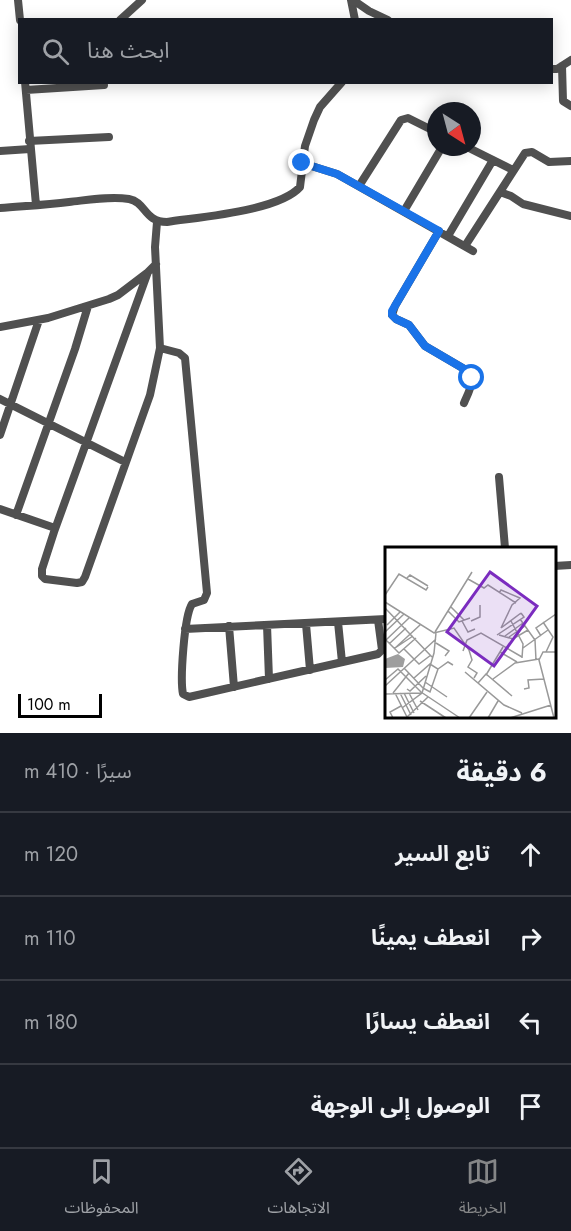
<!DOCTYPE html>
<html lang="ar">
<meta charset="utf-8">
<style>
:root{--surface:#171b24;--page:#242831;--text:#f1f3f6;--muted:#9ea1a6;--line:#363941;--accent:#858687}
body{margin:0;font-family:Jost,"Noto Sans Arabic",sans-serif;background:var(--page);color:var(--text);direction:rtl}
.compass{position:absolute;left:427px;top:102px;width:54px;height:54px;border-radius:50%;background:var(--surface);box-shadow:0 3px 15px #0003;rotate:144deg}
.scale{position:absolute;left:18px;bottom:15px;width:84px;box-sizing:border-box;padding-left:6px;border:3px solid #000;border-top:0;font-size:16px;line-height:21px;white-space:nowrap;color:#000;-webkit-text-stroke:4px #fff;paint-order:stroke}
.stop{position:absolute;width:18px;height:18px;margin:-14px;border:4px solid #1a73e8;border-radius:50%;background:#fff}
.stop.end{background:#1a73e8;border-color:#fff;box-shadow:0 2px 6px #0008}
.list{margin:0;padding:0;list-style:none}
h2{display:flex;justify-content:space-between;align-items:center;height:78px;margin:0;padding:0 24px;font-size:26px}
h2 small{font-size:20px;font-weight:400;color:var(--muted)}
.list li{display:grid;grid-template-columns:39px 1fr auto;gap:18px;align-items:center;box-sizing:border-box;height:84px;padding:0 24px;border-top:2px solid var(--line)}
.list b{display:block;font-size:22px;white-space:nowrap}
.list em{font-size:20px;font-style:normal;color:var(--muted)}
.icon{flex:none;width:33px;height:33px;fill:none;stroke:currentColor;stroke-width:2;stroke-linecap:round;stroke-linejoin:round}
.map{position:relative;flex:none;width:571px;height:733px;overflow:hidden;direction:ltr}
.search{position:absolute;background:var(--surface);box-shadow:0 3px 15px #0003;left:18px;right:18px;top:18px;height:66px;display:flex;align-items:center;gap:15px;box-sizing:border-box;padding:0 21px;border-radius:0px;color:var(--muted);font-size:22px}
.sheet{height:414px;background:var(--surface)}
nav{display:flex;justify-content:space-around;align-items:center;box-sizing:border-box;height:84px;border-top:2px solid var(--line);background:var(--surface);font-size:16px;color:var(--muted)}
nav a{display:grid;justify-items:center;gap:3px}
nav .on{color:var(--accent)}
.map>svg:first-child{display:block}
</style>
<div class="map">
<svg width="571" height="733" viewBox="0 0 571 733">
<rect width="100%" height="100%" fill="#fff"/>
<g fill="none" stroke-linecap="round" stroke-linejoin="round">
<path stroke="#505050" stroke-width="8" d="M18,0L20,20
M351,0L355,20
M353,0L369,11L388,20
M120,20L142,0
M562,66L563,101L571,106
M552,69H557L571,60
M25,82L36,205
M26,90L104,85
M29,141L109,137
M467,147L513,170
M0,151L30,149
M302,163L337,174L473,251
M359,186L401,120L408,118L436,132
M500,192L511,196L523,204L571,216
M0,208C23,206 46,205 69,202C88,200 110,196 129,199C146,202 144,222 167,222C199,217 279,211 300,187L305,146L314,120L320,107L342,82
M404,211L442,147
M439,231L395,306L392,315L396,319L409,325L425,346L466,370C476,381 469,391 464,403
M448,236L493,160
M465,246L525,153L532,152L549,162L571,161
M156,264L148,272L144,283L54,532L42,569V576L45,579L77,583L82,582L85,577L150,395L160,348L155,247L157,222
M0,327L48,318L109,299L118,295L147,273
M160,348L179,353L185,358L207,593L204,600L192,604C184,616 180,680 183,694L189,697L378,654L382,650L378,620
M0,399L125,462
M0,435L39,320
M499,477L505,548
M0,509L55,528
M16,515L75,349L88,306
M554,566L571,565
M338,622L342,662
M306,624L310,670
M267,625L269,679
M229,626L234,687
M185,629L386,619"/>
</g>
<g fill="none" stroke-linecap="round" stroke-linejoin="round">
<path stroke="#1a73e8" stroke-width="8" d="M302,163L337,174L439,231L392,311V315L396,319L409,325L425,346L466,370L472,378"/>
</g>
<g transform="translate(385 547)">
<rect width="171" height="171" fill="#fff"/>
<path d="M13,107L20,112L18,120L0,121V112Z" fill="#9e9e9e"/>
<path fill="none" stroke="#999" stroke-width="1.5" d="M22,31L25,28L43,39M83,32L99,41L103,38L131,56M114,46L116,43L135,51L127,58L116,81M0,48L14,27L41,43L43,40M0,55L49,86L69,81L84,103L87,113L83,120L92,126L89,131M66,60L79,73M0,61L47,110M63,64L74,75L85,71M135,72L150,93L151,113M77,74L83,85L90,82M86,74L95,70V58M126,74L138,97L137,111M158,75L168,90L161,105M2,78L15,65M116,81L136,66M0,85L19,67M50,85L87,25M112,88L139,70L136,66M114,88L128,92L143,83M120,89L138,76M156,89L151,81L171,67M124,90L140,79M0,92L14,106L31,91M1,93L24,71M51,96L64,104L60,109M4,97L21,81M10,101L28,89M138,101L163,83M9,102L35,78M19,102L34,117L46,108M78,104L82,93L96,86L137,110M115,105L132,115M19,121L38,141M53,122L63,115L68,118M80,125L119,158L137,166M101,128L118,100M29,131L45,117L53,122L45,145L38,141M108,132L130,116L154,112M0,133L13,122L36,145L75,171M40,135L62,150M93,136L101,127L127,149M0,139L51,92M22,142L25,144L41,129M139,142L144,141L143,133L159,132M8,146L24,126M10,146L22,170L43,150M15,146L26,168M19,146L29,166M24,146L33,163M0,147L36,146M35,154L61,171M17,161L37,146L49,106L51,86M8,171L5,165L16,159M84,171L102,145M103,171L113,154M125,171L166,158M169,171L154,113L158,105H171"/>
<path fill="#7b2cbf" fill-opacity="0.15" stroke="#7b2cbf" stroke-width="3" d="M105,25L152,59L109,119L62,85Z"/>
<rect width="171" height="171" fill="none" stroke="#000" stroke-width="3"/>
</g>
</svg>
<svg class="compass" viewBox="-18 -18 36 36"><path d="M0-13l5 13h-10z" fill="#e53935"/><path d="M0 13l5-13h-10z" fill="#9ea1a6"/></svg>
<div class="scale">100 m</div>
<div class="stop" style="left:472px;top:378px"></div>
<div class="stop end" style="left:302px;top:163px"></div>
<div class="search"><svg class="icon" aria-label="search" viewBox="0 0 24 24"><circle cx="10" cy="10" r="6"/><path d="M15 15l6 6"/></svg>ابحث هنا</div>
</div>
<section class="sheet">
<h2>6 دقيقة<small>سيرًا · 410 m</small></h2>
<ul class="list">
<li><svg class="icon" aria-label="ahead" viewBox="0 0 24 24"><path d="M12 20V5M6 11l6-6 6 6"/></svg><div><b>تابع السير</b></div><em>120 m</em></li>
<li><svg class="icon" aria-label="right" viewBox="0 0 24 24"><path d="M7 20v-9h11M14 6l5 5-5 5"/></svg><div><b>انعطف يمينًا</b></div><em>110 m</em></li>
<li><svg class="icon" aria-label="left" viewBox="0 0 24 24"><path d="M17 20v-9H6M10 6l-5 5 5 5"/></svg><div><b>انعطف يسارًا</b></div><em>180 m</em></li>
<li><svg class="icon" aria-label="arrive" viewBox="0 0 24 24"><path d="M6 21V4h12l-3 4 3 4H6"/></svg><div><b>الوصول إلى الوجهة</b></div></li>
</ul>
</section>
<nav>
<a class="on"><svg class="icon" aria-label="map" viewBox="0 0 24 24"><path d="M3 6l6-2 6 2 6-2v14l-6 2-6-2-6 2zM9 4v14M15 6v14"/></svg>الخريطة</a>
<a><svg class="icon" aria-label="directions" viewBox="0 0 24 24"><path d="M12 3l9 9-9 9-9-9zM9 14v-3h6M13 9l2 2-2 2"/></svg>الاتجاهات</a>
<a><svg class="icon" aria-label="saved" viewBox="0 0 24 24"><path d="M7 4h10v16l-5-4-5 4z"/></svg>المحفوظات</a>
</nav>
